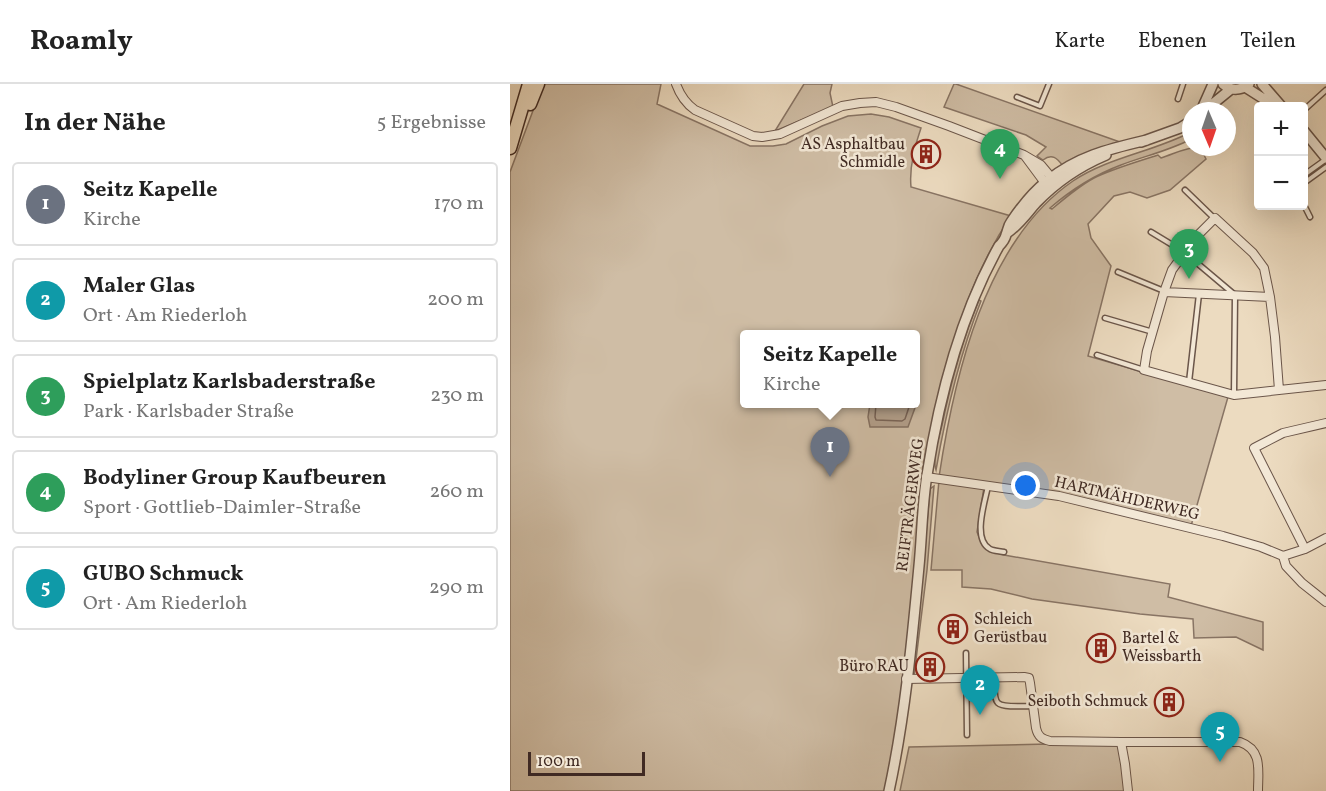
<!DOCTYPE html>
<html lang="de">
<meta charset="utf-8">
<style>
:root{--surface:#fff;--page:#f2f2f2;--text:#222;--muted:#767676;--line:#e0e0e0;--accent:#8f2418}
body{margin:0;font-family:Vollkorn,serif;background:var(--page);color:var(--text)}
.controls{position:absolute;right:18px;top:18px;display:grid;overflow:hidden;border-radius:6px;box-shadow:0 6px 24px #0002}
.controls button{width:54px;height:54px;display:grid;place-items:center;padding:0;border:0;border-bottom:2px solid var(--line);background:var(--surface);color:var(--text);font:30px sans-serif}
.compass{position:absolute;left:672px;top:18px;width:54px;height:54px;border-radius:50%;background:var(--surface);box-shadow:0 6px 24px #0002;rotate:178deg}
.scale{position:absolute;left:18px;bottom:15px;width:117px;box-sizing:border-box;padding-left:6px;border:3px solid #402a23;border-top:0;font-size:16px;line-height:21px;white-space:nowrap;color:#402a23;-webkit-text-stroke:4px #f3e8d6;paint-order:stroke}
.you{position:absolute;left:516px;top:402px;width:21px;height:21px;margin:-15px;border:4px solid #fff;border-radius:50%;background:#1a73e8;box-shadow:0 0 0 9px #1a73e833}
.badge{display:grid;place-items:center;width:39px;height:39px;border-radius:50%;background:var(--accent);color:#fff;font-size:20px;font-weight:700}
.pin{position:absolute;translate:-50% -50px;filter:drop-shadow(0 2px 3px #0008)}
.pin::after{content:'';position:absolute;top:32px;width:21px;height:18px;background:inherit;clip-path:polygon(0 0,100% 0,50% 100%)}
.popup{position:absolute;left:230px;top:246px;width:180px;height:78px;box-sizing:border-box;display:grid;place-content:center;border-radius:6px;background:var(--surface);filter:drop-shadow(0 2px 4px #0005);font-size:20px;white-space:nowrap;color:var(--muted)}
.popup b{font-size:22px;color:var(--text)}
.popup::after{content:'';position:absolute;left:50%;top:100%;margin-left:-12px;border:12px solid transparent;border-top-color:var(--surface)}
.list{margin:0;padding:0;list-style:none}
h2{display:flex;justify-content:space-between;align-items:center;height:78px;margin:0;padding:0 24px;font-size:26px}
h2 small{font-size:20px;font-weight:400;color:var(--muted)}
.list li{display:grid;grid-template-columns:39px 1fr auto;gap:18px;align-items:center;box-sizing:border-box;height:84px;margin:0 12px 12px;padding:0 12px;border:2px solid var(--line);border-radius:6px}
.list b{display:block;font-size:22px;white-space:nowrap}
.list p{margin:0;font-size:20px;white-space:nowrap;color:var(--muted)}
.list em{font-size:20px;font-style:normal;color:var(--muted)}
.map{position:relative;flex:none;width:816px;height:707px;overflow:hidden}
header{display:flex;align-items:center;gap:36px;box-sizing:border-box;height:84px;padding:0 30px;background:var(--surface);border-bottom:2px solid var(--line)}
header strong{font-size:28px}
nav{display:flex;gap:33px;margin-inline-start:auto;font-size:21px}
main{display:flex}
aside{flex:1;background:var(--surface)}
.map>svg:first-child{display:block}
</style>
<header>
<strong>Roamly</strong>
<nav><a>Karte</a><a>Ebenen</a><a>Teilen</a></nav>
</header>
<main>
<aside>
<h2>In der Nähe<small>5 Ergebnisse</small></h2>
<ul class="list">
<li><span class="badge" style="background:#6b7280">1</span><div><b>Seitz Kapelle</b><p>Kirche</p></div><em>170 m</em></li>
<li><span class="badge" style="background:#0f9aa8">2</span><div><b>Maler Glas</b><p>Ort · Am Riederloh</p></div><em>200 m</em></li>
<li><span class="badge" style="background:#2e9e5b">3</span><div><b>Spielplatz Karlsbaderstraße</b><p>Park · Karlsbader Straße</p></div><em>230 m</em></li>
<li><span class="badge" style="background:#2e9e5b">4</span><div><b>Bodyliner Group Kaufbeuren</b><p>Sport · Gottlieb-Daimler-Straße</p></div><em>260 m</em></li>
<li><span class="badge" style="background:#0f9aa8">5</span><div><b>GUBO Schmuck</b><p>Ort · Am Riederloh</p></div><em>290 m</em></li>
</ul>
</aside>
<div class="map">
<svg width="816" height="707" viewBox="0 0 816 707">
<rect width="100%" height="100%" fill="#ecdbc0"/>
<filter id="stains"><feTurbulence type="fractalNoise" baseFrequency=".00333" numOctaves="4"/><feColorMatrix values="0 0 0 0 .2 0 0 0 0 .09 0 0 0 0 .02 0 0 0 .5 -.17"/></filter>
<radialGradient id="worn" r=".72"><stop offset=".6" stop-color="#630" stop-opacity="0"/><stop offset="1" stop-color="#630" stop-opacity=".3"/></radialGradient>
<path fill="#cfbda5" stroke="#887464" stroke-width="1.5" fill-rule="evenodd" d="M33,0H151L147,20L240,62H263L276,60L312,42L338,32L361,30L379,33L411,44C404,64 399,83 401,103L501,132C462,190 443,254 427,321C421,346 414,371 411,396C408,425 408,454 405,482C397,557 390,633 375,707H0V88ZM234,250H406V320H234Z
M294,0H322L320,9L323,23L265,47Z
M444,0H446L610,58L578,68L553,82C547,74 542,69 533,76L527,72L536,63L516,51L434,23Z
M681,48V55C659,67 634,72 611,81C584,91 562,105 540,124L542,125C555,114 569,102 584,94C605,84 627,78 648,71L651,74C664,70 676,63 690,63L696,75L660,106L637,114L620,108L604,112L578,140L581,154L601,182L578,272L718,313L681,442L628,428L429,393C444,293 475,157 563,97C599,73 643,68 681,48Z
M469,216L471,217C449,272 436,328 426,386C422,375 429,353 432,341C441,298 452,256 469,216Z
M429,396L474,403L467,448L471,458L480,467L494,471L660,500L658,513L753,538V566L726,553L684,554L683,535L630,530L522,515L481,505L452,503V486H421Z
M424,402L417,486L404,592L402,591L413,485L420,405Z
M539,660L608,661L616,707H390L399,663Z"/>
<path fill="#b29f8b" stroke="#847061" stroke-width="1.5" d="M406,318V321L398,343H360L358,333L360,320H406Z"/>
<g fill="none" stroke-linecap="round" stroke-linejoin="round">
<path stroke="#796457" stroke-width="1.5" d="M366,320L365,333L366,336L392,337L395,335L400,320"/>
<g stroke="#6b564a" stroke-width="7">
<path id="service" d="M507,13L530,22L539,0
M668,15L673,0
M794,26L816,6
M794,91L815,76
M794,99L816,83
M675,106L704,134
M794,121L800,133
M641,148L674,168L725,211L724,310
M608,188L654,207
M595,234L643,248
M587,271L634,286
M679,298L689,210
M478,402C475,418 462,455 480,465C483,467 490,467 494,468
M456,569L457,651
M484,594C485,600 483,614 488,619C493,624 515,622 523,622"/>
</g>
<g stroke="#6b564a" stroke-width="10">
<path id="minor" d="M166,0C170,11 175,19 185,26L243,52L252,53L270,50L332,22L350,19L366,18L386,23L439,42L514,71L531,81L541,93
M515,72L535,99L540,101
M654,208L760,213L765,253L769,306
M760,213L754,184L743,169L705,134L686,153L662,186L654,208L637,267L634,286L724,311L816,301
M416,393L549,412L713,452L751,463L773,472L795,465L816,454
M795,465L744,364L773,349L816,339
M773,472L776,482L792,499L816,518
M396,595L514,593L519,594L520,599L526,644C528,653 532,655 540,657L611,658
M618,707L615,680L611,658H730C753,666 748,687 748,707"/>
</g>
<g stroke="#6b564a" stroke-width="12">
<path id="tertiary" d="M713,0C721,7 730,7 739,0
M752,0L771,22
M735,3L765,22
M691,27L703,0
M694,27L721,5
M794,47L816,74
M631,58L670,44L681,37
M497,149C509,141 517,129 526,119C546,98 570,82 596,71
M379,707C395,633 402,557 409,482C412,452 412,421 417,391C429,314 451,230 489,162C492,159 495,155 496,151C498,146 498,142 501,138C511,123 523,108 537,97C568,72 599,65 637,56"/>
</g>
<g stroke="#402a23" stroke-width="15">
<path id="trunk" d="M20,20L28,0
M0,64L19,0"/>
</g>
<use href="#service" stroke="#f3e8d6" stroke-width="4"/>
<use href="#minor" stroke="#f3e8d6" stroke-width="8"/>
<use href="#tertiary" stroke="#f3e8d6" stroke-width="9"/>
<use href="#trunk" stroke="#ecdbc0" stroke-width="12"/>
</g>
<defs>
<g id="building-ring" transform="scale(1.5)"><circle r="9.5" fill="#f3e8d6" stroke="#8f2418" stroke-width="1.5"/><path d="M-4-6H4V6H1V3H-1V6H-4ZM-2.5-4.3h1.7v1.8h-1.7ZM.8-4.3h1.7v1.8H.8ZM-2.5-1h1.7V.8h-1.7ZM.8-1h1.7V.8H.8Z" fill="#8f2418"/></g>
</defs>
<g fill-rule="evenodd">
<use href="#building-ring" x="416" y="70"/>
<use href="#building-ring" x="443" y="545"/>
<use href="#building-ring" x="591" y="564"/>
<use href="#building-ring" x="420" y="583"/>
<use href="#building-ring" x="659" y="618"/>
</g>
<g text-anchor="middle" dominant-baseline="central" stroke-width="5" stroke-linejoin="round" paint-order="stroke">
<g font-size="16" fill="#402a23" stroke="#f3e8d6" text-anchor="end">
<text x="395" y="61">AS Asphaltbau<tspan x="395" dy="18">Schmidle</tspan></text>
<text x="464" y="536" text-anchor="start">Schleich<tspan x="464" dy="18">Gerüstbau</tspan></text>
<text x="612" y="555" text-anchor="start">Bartel &amp;<tspan x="612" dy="18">Weissbarth</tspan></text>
<text x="399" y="583">Büro RAU</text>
<text x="638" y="618">Seiboth Schmuck</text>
</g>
<g font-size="16" fill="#402a23" stroke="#f3e8d6">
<text transform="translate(617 415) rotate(13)">HARTMÄHDERWEG</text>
<text transform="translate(401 421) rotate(-83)">REIFTRÄGERWEG</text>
</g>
</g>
<rect width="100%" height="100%" filter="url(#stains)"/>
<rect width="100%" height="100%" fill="url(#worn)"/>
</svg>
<div class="controls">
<button>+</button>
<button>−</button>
</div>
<svg class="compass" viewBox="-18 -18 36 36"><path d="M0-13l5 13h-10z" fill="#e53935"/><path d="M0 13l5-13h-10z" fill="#767676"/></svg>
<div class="scale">100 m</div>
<div class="you"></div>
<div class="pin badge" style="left:320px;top:393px;background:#6b7280">1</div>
<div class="popup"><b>Seitz Kapelle</b>Kirche</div>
<div class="pin badge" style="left:470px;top:631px;background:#0f9aa8">2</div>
<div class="pin badge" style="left:679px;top:195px;background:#2e9e5b">3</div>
<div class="pin badge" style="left:490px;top:95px;background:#2e9e5b">4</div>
<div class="pin badge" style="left:710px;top:678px;background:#0f9aa8">5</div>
</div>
</main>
